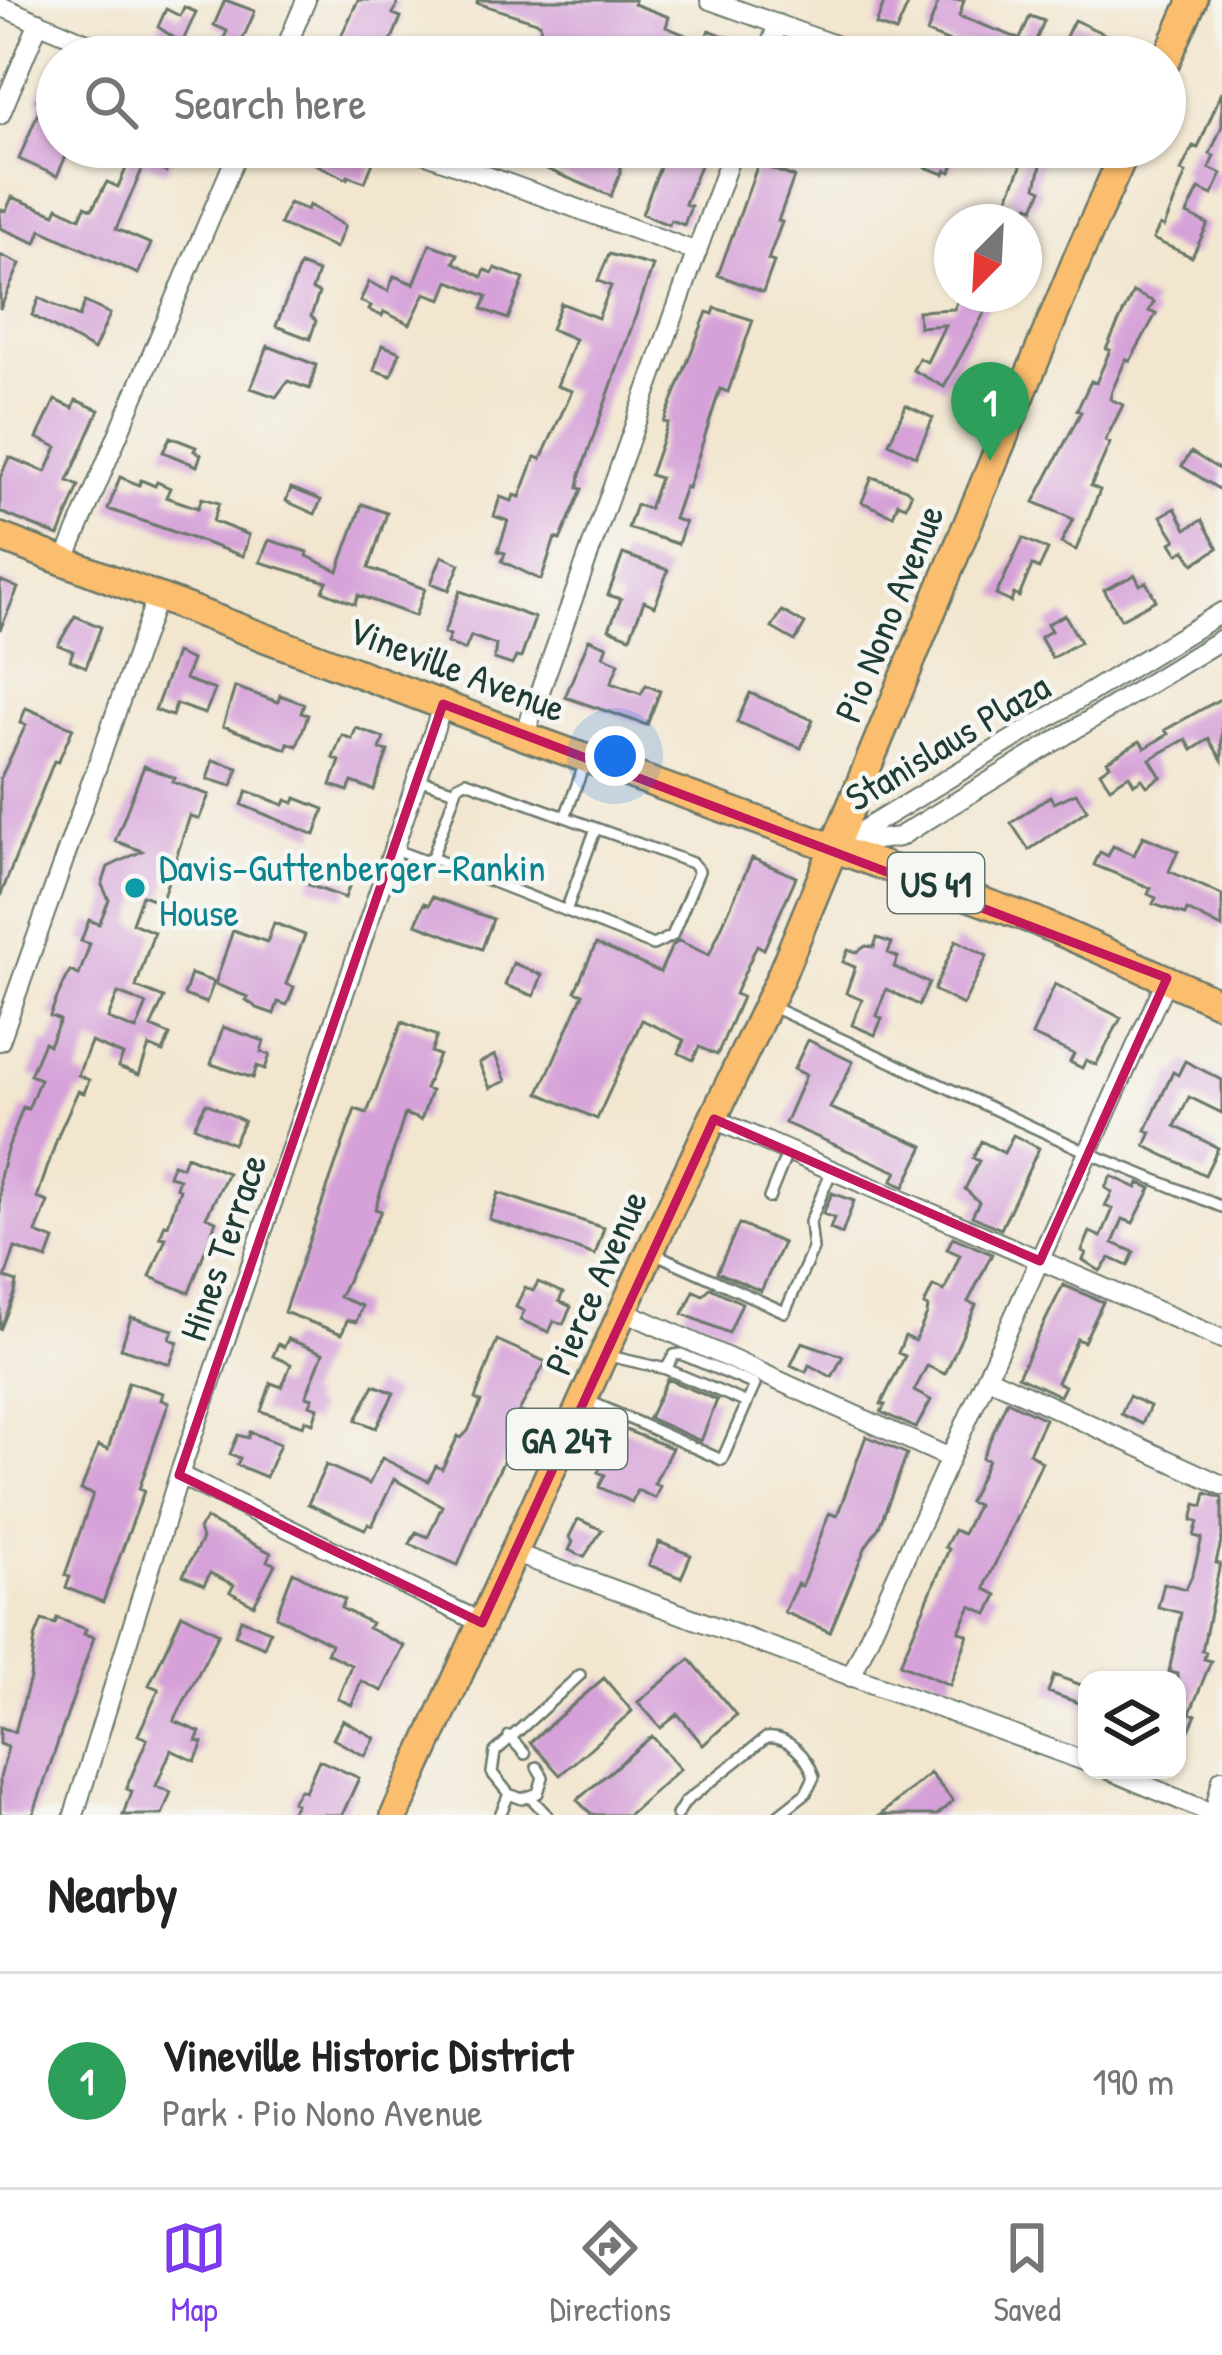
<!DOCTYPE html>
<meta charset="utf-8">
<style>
:root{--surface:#fff;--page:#f6f6f6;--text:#222;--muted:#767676;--line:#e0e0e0;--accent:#7c3aed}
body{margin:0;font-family:"Patrick Hand",sans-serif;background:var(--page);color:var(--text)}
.controls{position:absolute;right:36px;bottom:36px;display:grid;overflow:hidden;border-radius:24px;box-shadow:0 3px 9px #0004}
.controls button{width:108px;height:108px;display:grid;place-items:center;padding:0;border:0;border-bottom:3px solid var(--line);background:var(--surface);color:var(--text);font:60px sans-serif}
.compass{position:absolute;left:934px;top:204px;width:108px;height:108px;border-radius:50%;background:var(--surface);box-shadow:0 3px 9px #0004;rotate:204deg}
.you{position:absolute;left:615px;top:756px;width:42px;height:42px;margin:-30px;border:9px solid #fff;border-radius:50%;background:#1a73e8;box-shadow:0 0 0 18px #1a73e833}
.badge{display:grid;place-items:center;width:78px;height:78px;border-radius:50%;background:var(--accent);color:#fff;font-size:39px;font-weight:700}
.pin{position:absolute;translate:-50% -99px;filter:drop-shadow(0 3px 6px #0008)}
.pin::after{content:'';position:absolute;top:63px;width:42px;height:36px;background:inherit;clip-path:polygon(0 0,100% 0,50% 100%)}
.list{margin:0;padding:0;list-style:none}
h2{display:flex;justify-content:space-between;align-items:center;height:156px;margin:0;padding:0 48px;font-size:51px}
h2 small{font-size:39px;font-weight:400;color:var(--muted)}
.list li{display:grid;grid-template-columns:78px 1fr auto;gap:36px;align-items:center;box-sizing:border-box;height:216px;padding:0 48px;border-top:3px solid var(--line)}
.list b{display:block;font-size:45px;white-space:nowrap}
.list p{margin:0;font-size:39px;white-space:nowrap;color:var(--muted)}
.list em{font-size:39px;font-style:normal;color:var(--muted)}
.icon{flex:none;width:66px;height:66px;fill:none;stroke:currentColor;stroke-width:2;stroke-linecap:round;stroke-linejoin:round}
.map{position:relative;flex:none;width:1222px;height:1815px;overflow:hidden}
.search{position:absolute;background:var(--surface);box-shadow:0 3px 9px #0004;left:36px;right:36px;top:36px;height:132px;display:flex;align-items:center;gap:30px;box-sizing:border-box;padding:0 42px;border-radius:66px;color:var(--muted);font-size:45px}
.sheet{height:372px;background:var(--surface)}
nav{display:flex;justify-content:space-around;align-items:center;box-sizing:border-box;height:168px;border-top:3px solid var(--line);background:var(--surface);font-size:33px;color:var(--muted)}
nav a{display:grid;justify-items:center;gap:6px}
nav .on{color:var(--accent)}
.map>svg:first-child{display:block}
</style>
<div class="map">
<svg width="1222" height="1815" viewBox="0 0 1222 1815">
<rect width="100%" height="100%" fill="#f6f6f2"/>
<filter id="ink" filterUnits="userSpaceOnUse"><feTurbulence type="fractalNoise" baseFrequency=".00833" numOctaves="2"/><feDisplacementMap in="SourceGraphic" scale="24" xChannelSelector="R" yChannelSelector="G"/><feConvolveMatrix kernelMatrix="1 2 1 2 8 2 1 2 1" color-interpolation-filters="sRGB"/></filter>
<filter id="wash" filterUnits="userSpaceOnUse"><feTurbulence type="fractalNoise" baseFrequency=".004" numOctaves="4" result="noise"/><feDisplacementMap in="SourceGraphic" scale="48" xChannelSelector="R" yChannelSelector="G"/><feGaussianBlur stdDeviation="2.7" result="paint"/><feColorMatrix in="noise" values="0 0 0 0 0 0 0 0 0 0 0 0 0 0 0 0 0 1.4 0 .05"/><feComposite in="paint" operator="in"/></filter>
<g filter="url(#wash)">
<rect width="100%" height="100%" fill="#f2e6cf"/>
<g id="blocks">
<path fill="#d5a1d8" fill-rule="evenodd" d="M225,0L255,11L235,57H216L227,31L214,25Z
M358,0H399L393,14L401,17L390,44L397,47L393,57H344L345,54L335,49Z
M478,0H635L634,4L669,17L666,27L704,43L709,30L745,44L740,57H698L661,42L657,52L651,50L649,56L576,38L571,52L541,37L540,23L477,3Z
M885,0H910L896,32L876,25Z
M939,0H964L959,16L1020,39L1030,16L1044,21L1034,45L1057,55L1074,20L1104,34L1100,41L1105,44L1099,57H1021L1005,51L1003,57H993L961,42L960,46L927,33Z
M184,7L196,12L182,43L158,27L166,9L180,16Z
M57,59V147H70L57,176L19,159L42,103L37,100Z
M1222,91V126L1210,154L1214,156L1209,168L1222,174L1212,195L1199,189L1187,214L1208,224L1192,257L1153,239L1160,225L1164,227L1186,173L1181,171L1193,146L1198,148Z
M109,147H171L168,154L173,156L166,172L145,163L116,229L151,244L138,274L41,230L36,243L0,228V209L6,211L12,197L55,214L58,207L80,218L85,206L92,209L107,182L118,187L131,157Z
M314,147H339L374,160L365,182L348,176L347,179L309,161Z
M494,147H577L620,163V173L611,196Z
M659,147H682L704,155L685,204L691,206L684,225L671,220L669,225L642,214L661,164L654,161Z
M932,147H960L951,172L946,170L944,174L925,167Z
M1026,154L1042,161L1036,187L1042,190L1034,208L1029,205L1019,222L1008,217L1015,201L1008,198Z
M758,164L794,177L778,221L782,222L768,260L774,262L763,292L718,275Z
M289,203L307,210L309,205L345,226L336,248L280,224Z
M430,244L458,254L454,262L482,277L485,270L493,273L495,268L524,279L508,319L482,309L487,296L449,281L442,299L425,293L410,324L384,312L382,316L369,310L371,306L360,301L369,282L388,291L394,276L414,284Z
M609,254L653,266L580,475L578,488L582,489L560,540L555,538L541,580L502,561L505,553L498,551L508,521L494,516L500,497L512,501L514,495L520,497L535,457L541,459L572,391L557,386L575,339L551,329L561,303L598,318L611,286L598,281Z
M0,255L20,264L0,309Z
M300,265L318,272L312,290L319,293L311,316L316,321L310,339L276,326Z
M1133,292L1154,302L1149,311L1156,314L1130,361L1126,359L1112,391L1110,399L1123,405L1105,441L1110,443L1091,486L1100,490L1076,550L1061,543L1073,519L1034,502L1081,412L1077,410L1091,381L1096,383L1110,350L1106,349Z
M961,294H989L992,299L944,387L913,370L919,358L927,362L945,325L919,327L918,311L954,309Z
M39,298L79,317L85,302L110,314L94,350L32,315Z
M715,308L753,320L728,392L720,389L688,488L685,487L674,519L685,522L678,544L628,528L636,505L649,509L660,478L650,475L668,423L664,422L707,312L713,314Z
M382,345L400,352L391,376L374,370Z
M268,346L316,365L310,389L288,381L276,397L251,388Z
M55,400L73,408L76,400L99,410L68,481L79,486L59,536L0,512V478L9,457L46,472L57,447L37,438Z
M906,405L933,418L916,456L889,443Z
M170,437L196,447L194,451L201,454L197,466L163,452Z
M1191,452L1222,471V491L1182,466Z
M120,477L139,485L141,480L155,486L157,482L170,488L166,497L198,508L202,498L219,503L213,521L249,535L243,556L108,509Z
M872,477L906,489L911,494L906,506L898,503L893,516L862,502Z
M291,488L321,500L315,514L286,501Z
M362,504L387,513L369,568L425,589L415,616L358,595L355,604L323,591L327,582L260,562L269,540L308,552L307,556L338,571Z
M1175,508L1186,529L1202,520L1218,548L1194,564L1185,550L1178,554L1171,543L1176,540L1161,516Z
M1023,538L1048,550L1039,569L1032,565L1019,597L1014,594L1011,602L996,595Z
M623,554L668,570L655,606L644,601L630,637L609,629L621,599L608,595Z
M442,556L460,564L449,590L431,583Z
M1135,575L1140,585L1146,582L1156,600L1121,619L1104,590Z
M0,580L18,588L0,630Z
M460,591L535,618L521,658L516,657L512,665L494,659L496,645L471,636L465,650L447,643L450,635L444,633Z
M782,611L805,624L795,641L772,628Z
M1065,615L1080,642L1052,658L1040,637L1051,631L1047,624Z
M75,616L101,627L86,667L70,660L73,651L58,645Z
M589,639L607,646L603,656L619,663L611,683L641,694L646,685L660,691L647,725L565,697Z
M176,653L192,660L185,679L215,690L205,714L176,704L172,716L155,710Z
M235,687L278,702L280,695L304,704L301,713L308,715L297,746L288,743L286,749L223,726Z
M750,693L813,720L801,748L737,722Z
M1222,698V760L1209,739L1192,750L1186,739L1150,759L1161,777L1147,786L1142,779L1134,784L1129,775L1110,787L1100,772L1110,765L1107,761L1140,741L1145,748L1168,734L1165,730Z
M26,708L73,728L58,762L54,761L0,897V779L26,725L20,723Z
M356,728L384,738L380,749L388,751L374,790L352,782L348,791L331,785L340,761L333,758L342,735L352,739Z
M213,760L238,768L232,786L207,779Z
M144,766L175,778L173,782L209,795L199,819L190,816L161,902L142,895L132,923L154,932L136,987L164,998L151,1027L170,1035L163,1052L149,1046L139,1075L118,1067L123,1055L91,1042L78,1075L89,1080L84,1093L78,1091L59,1133L37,1198L48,1202L36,1233L54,1240L47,1259L15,1248L5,1278L17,1282L15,1293L0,1330V1177L6,1153L23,1107L28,1109L40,1079L30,1075L44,1042L49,1045L60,1020L50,1016L57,998L70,971L79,975L90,944L81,941L89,920L99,924L109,900L102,885L108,867L142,851L115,841ZM118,993L147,1004L136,1030L108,1019Z
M247,791L284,805L286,800L294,803L296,798L324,809L315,835L242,805Z
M1076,793L1087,810L1029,850L1011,823L1050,796L1054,803Z
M1143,836L1178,851L1169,871L1222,895V928L1187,910L1185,915L1153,904L1156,898L1148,894L1151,888L1094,865L1100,852L1108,856L1113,846L1134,855Z
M752,858L796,877L764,949L757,945L735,994L742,997L717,1055L699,1047L693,1060L679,1053L684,1040L642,1020L597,1119L539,1093L583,994L575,991L596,944L660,972L672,946L679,941L709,955Z
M316,868L351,881L345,898L309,885Z
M432,897L493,919L482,949L416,924L424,903L429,905Z
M274,923L305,935L286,984L294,987L287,1005L278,1002L274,1014L257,1008L246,1000L248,997L215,984L233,930L267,942Z
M877,938L892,943L888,953L898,957L894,967L929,983L919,1005L886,989L877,1016L882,1018L875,1035L852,1025L862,1000L846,993L855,967L843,962L848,950L857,952L866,946L874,947Z
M956,940L987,956L963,1005L934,990Z
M513,963L542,975L534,996L505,985Z
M191,974L214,982L206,1003L184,995Z
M1055,984L1121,1018L1096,1065L1086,1060L1082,1068L1070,1062L1074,1054L1032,1035Z
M402,1022L437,1036L431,1052L439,1055L425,1089L431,1091L421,1120L405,1114L375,1209L381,1211L339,1297L362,1306L356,1322L347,1320L342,1334L284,1312L355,1109L367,1113Z
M223,1027L264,1041L261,1052L270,1055L265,1069L257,1066L253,1078L211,1064Z
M808,1040L853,1062L830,1108L924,1146L904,1187L892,1181L897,1172L785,1123L806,1075L794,1069Z
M495,1055L506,1081L490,1088L479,1063Z
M1185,1061L1222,1080V1113L1189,1097L1175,1126L1218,1148L1205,1175L1145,1146L1151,1132L1146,1130L1173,1072L1178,1075Z
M206,1103L244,1121L233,1144L194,1126Z
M1013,1135L1039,1148L1001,1229L972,1216L979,1202L965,1189L979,1161L973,1158L981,1141L1004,1153Z
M186,1156L228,1173L206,1217L216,1221L189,1293L150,1277L166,1238L160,1237L165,1224L168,1225L180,1189L176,1187L179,1179L169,1176L173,1164L182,1167Z
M1111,1176L1137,1188L1139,1183L1151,1188L1133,1223L1123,1219L1113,1243L1134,1252L1128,1266L1110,1258L1100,1271L1083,1260L1086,1253L1082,1251L1090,1232L1101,1237L1113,1209L1105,1206L1112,1192L1105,1188Z
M498,1193L604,1228L595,1255L489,1219Z
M832,1193L854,1201L842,1234L830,1229L834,1218L823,1214Z
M739,1224L783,1243L761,1291L717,1272Z
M953,1237L992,1254L968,1302L976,1305L945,1374L927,1366L914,1391L931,1400L916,1428L881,1412L885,1405L881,1404L905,1356L898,1353L905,1336L915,1341L927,1314L928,1307L924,1305L933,1286L944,1291L960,1255L947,1249Z
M538,1282L563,1293L559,1301L571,1307L563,1324L554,1321L549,1332L520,1320L524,1311L516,1307L525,1287L533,1291Z
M1063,1285L1103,1302L1084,1342L1077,1339L1057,1382L1065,1386L1060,1396L1018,1376Z
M710,1288L742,1303L729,1333L683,1314L694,1291L703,1295Z
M131,1317L173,1330L170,1339L178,1342L170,1364L121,1348Z
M288,1339L323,1353L306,1396L313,1398L310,1405L318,1408L313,1423L305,1420L303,1426L261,1411L271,1383L282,1387L291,1364L273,1356L278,1344L284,1347Z
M497,1340L546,1362L519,1411L527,1415L488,1492L458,1565L410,1544L416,1532L428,1537L442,1506L394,1479L372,1526L368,1524L365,1529L308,1504L326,1465L369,1484L382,1458L428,1481L436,1466L442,1469L458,1436L461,1438L468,1431L481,1402L475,1399Z
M802,1342L843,1356L832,1377L809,1365L806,1372L791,1365Z
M667,1379L717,1400L701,1441L649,1418Z
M128,1382L163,1393L161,1400L169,1402L139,1489L144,1491L103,1602L66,1588L70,1577L65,1575L93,1494L81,1490L98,1446L108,1450Z
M374,1385L394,1393L376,1428L356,1420Z
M1129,1396L1150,1406L1142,1424L1121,1414Z
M1007,1401L1045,1419L1029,1453L1042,1462L987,1581L985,1589L997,1595L988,1614L971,1606L959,1631L968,1635L950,1685L900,1664L949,1549L945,1547L954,1530L963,1534L977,1505L969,1502L988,1460L982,1458Z
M623,1429L672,1448L654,1484L660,1486L655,1498L637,1490L632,1502L599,1487L605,1475L598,1472Z
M250,1432L280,1444L266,1477L237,1465L240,1458L230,1454L238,1435L248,1438Z
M866,1436L907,1454L879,1527L866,1546L830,1632L784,1612L797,1584L802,1586L829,1513L837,1516Z
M1206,1493L1222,1498V1538L1216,1563L1220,1564L1202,1651L1206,1652L1204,1659L1211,1661L1190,1713L1196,1715L1179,1752L1177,1674L1169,1672L1181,1613L1158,1607L1164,1583L1186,1589L1193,1573L1202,1538L1194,1536L1198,1522L1192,1520L1196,1504L1203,1506Z
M206,1519L271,1553L267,1561L275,1564L254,1605L230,1592L234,1585L210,1573L204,1585L183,1575L202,1539L199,1529Z
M578,1519L602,1530L584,1557L569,1550L573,1542L569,1537Z
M659,1542L691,1555L681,1578L649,1565Z
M293,1572L345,1600L341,1608L371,1623L368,1628L404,1646L382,1691L361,1681L352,1705L338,1699L351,1665L327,1653L331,1644L276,1616Z
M182,1614L219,1633L174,1721L200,1732L196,1741L203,1743L195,1761L171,1750L156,1786L171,1792L162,1815H123L131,1791L126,1789L147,1739L138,1735L159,1689L149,1685Z
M57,1618L86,1629L84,1634L94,1637L33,1815H0V1778L8,1747L0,1744V1727L15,1732L30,1678L35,1638L42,1620L55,1624Z
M241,1619L270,1631L264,1647L235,1635Z
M690,1659L736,1715L703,1745L678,1714L661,1728L638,1702Z
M1054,1675L1087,1687V1706L1048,1692Z
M604,1678L632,1711L560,1775L530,1742Z
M343,1720L375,1738L365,1756L333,1739Z
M652,1736L680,1769L628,1815H592L577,1800Z
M319,1760L359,1778L342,1815H289L296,1804L292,1802L300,1789L305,1791Z
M930,1773L953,1801L937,1815H880Z"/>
</g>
</g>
<g filter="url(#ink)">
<use href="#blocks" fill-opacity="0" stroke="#69786a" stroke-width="3"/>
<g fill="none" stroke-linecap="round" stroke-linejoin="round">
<g stroke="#69786a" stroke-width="14">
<path id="lane" d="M417,779L456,791
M565,817L586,760
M393,849L425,861L432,858L653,945L672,936L699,871L692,863L466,781L458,785L432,858
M566,911L596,828
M772,1007L1089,1153L1222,1207
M769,1198L788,1151
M656,1254L785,1312L813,1249L810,1222L832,1170
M666,1369L674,1355L681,1354L755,1385L747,1403
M587,1400L722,1460L747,1403L666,1369L609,1356
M509,1736L525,1754
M509,1794L522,1799L538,1793L543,1777L537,1767
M531,1798L547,1815
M500,1815L509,1794L492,1773L495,1752L580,1675
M677,1815L685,1802L766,1738C788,1736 808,1756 814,1777L806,1793L778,1815"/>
</g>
<g stroke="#69786a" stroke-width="22">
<path id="street" d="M710,0L868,57
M0,6L120,57
M282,57L306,0
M766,57L778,24
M0,115L39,22
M407,147L697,252
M64,562L240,147
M524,736L734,147
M847,844L899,837L1222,639
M837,846L1222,612
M0,1041L156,599
M714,1119L1222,1339
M624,1311L950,1458
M987,1377L1222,1485
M179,1475L482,1623
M516,1554L1087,1762
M851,1677L1167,978
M1109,1770L1216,1815
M1214,1813L1222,1779
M74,1815L179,1475L443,704"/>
</g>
<g stroke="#69786a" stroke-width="32">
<path id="primary" d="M1165,63L1193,0
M0,537L524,736L1036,921L1222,1004
M395,1815L658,1234L780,978L1080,252L1127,147"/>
</g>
<use href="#lane" stroke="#fff" stroke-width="9"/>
<use href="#street" stroke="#fff" stroke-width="18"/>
<use href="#primary" stroke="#fbbd6e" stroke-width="27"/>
</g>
</g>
<path fill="none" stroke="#c2185b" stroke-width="9" stroke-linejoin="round" d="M443,704L1167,978L1040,1261L714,1119L482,1623L179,1475Z"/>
<circle fill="#0f9aa8" stroke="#f6f6f2" stroke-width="4.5" cx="135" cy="888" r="12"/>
<g text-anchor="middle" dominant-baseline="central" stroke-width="9" stroke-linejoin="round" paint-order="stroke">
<g fill="#f6f6f2" stroke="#60746d" stroke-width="3">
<rect x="888" y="853" width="96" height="60" rx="9"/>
<rect x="507" y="1409" width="120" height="60" rx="9"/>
</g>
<g font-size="36" font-weight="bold" fill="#1f3d34">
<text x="936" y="883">US 41</text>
<text x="567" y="1439">GA 247</text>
</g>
<g font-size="39" fill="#1f3d34" stroke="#f6f6f2">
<text transform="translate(888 613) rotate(-68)">Pio Nono Avenue</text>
<text transform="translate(457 668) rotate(21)">Vineville Avenue</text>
<text transform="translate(947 741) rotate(-31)">Stanislaus Plaza</text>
<text transform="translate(222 1247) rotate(-71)">Hines Terrace</text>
<text transform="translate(595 1282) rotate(-66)">Pierce Avenue</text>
</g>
<g font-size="39" fill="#0d838f" stroke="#f6f6f2" text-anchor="start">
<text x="159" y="866">Davis-Guttenberger-Rankin<tspan x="159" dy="45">House</tspan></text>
</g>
</g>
</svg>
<div class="controls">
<button><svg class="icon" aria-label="layers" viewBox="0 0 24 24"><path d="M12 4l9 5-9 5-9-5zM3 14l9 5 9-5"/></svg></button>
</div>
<svg class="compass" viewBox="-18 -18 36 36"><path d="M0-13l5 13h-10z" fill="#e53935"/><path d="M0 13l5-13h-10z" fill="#767676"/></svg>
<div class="you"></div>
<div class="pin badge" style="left:990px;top:461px;background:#2e9e5b">1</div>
<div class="search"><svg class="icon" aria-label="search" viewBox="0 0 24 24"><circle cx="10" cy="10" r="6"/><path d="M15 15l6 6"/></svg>Search here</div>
</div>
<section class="sheet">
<h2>Nearby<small></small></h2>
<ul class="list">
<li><span class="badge" style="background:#2e9e5b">1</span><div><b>Vineville Historic District</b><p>Park · Pio Nono Avenue</p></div><em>190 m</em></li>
</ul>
</section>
<nav>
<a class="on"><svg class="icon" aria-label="map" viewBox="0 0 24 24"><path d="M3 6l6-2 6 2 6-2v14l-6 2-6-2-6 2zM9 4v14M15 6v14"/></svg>Map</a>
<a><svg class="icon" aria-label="directions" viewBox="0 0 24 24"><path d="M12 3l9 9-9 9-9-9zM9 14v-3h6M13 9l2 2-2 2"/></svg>Directions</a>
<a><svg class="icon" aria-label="saved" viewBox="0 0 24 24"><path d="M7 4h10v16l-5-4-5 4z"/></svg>Saved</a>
</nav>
